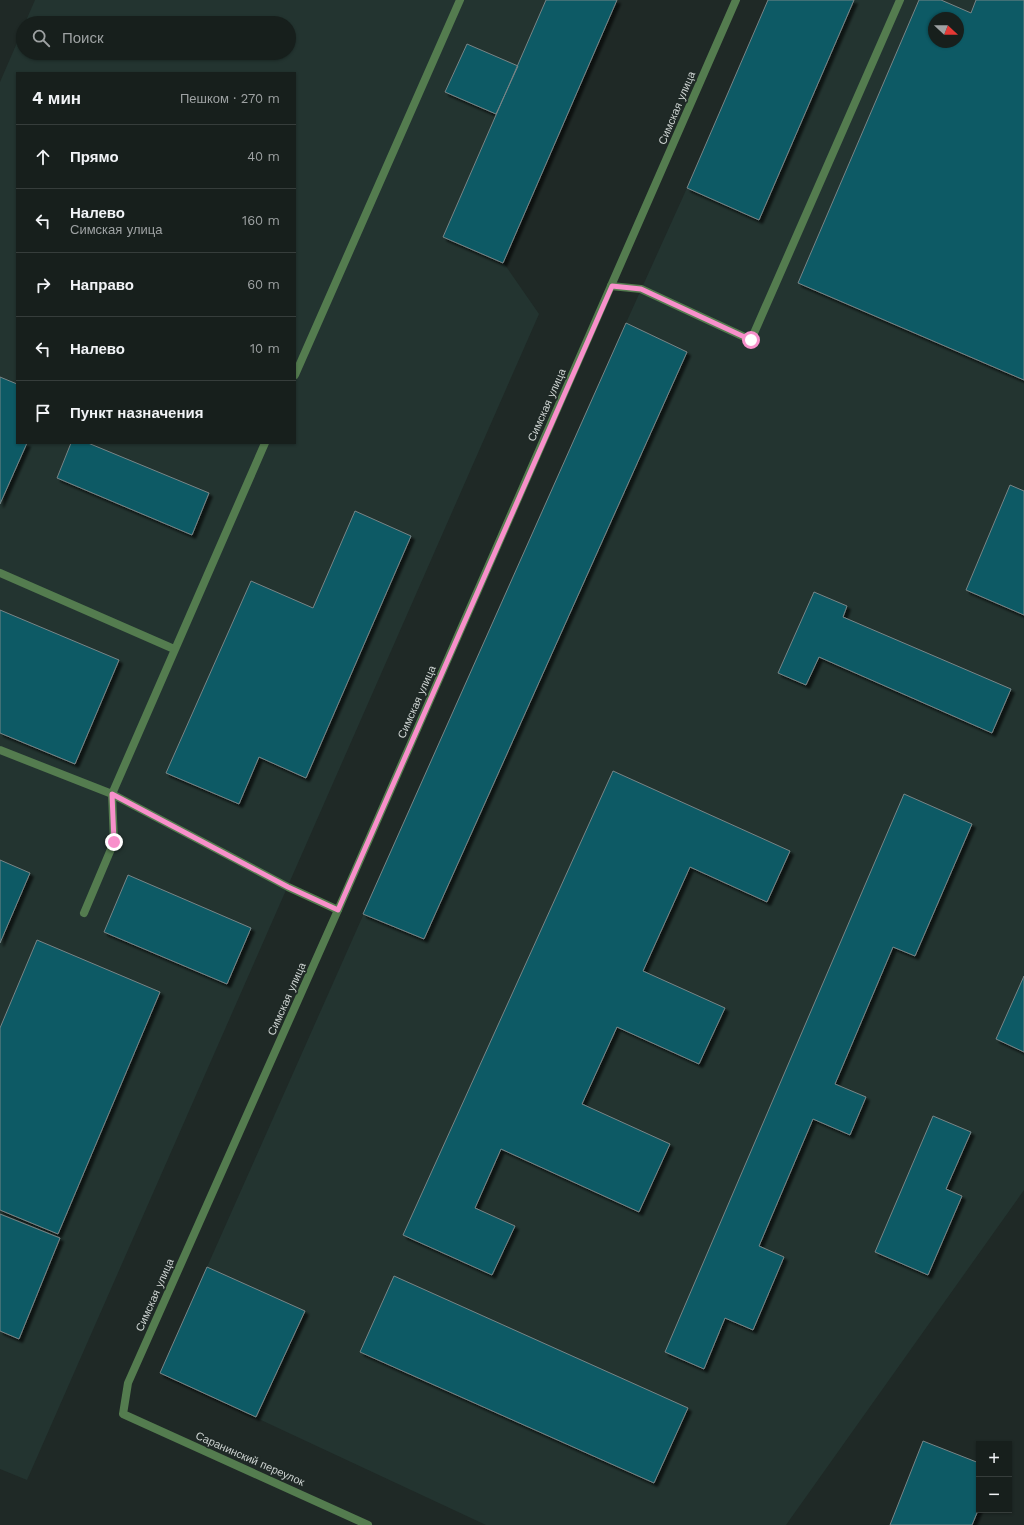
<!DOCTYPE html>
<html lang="ru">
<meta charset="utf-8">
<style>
:root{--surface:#171f1c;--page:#202725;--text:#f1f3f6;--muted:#9ea2a3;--line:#363d3b}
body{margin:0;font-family:"Work Sans",sans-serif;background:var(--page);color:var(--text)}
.controls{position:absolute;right:12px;bottom:12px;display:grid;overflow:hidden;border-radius:0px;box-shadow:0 1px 3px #0004}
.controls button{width:36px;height:36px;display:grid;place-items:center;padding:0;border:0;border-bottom:1px solid var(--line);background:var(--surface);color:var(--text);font:20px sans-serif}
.compass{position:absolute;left:928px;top:12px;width:36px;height:36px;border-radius:50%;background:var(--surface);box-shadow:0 1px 3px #0004;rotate:112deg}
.stop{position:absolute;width:12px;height:12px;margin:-9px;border:3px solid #f890cb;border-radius:50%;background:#fff}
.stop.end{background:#f890cb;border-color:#fff;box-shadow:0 1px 4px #0008}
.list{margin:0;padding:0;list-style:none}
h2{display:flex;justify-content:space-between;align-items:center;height:52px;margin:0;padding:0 16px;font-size:17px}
h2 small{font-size:13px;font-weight:400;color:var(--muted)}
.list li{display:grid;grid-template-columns:26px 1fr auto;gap:12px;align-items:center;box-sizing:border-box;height:64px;padding:0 16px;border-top:1px solid var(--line)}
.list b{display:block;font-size:15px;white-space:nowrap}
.list p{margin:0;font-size:13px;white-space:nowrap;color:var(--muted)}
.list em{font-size:13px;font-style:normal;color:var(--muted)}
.icon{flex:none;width:22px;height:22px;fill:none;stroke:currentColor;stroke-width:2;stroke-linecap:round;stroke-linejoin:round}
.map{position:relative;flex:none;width:1024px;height:1525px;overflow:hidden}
.search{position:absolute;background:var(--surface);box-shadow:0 1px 3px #0004;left:16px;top:16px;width:280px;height:44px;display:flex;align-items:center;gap:10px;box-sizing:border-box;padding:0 14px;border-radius:22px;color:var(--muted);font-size:15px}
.panel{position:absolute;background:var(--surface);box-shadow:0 1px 3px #0004;left:16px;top:72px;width:280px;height:372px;border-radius:0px}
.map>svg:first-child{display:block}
</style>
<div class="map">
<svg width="1024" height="1525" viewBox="0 0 1024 1525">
<defs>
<filter id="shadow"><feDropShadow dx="3.5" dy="3.5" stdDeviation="1" flood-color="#0009"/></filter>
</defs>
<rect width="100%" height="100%" fill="#1f2926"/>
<path fill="#233430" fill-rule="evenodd" d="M35,0H617L503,262L539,314L27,1480L0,1469V82L23,29V53H289V23H25ZM17,73H295V443H17Z
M768,0H1024V1190L786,1525H486L160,1373L626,323L687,188ZM934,18H958V42H934Z"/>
<path fill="#085a65" stroke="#798587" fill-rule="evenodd" filter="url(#shadow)" d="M546,0H617L503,263L443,237Z
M768,0H854L759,220L687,188Z
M919,0H941L971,13L976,0H1024V380L798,283ZM934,18H958V42H934Z
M467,44L518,66L496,114L445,92Z
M626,323L687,352L424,939L363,914Z
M0,377L17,384V443H27L0,504Z
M71,443H88L209,493L192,535L57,478Z
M1010,485L1024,491V615L966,590Z
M355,511L411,536L306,778L259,757L239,804L166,773L251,581L313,608Z
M814,592L847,606L843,617L1011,689L992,733L819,657L806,685L778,673Z
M0,610L119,660L75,764L0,733Z
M613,771L790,851L767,902L690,867L643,971L725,1008L699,1064L617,1027L582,1104L670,1144L639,1212L501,1149L475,1208L515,1226L492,1275L403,1235Z
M904,794L972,824L915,956L893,947L835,1084L866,1097L850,1135L813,1119L759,1246L784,1257L753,1330L725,1318L704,1369L665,1352Z
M0,860L30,873L0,943Z
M128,875L251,928L227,984L104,932Z
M37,940L160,992L58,1234L0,1210V1028Z
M1024,976V1052L996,1039Z
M933,1116L971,1132L946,1189L962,1196L928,1275L875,1252Z
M0,1214L60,1238L19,1339L0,1331Z
M207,1267L305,1311L256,1417L160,1373Z
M394,1276L688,1408L654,1483L360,1352Z
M923,1441L979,1463V1508L972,1525H890Z"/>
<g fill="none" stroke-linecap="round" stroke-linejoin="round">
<path stroke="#547c4f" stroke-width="8" d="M611,286L641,289L751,340L900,0
M295,375L460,0
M0,573L174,649
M0,750L112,794L288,887L338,910
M84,913L114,842L112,794L265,443"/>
<path stroke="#547c4f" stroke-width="8" d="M368,1525L123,1414L128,1383L338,910L736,0"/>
</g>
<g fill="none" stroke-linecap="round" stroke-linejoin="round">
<path stroke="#f890cb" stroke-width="5" d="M114,842L112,794L288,887L338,910L612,286L641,289L751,340"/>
</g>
<g text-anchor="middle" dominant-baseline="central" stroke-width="3.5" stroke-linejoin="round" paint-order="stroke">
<g font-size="11" fill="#cdd3d1" stroke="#1f2926">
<text transform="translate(677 108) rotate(-67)">Симская улица</text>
<text transform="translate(547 405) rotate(-66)">Симская улица</text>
<text transform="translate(417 702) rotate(-66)">Симская улица</text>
<text transform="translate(287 999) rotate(-66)">Симская улица</text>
<text transform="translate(155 1295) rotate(-66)">Симская улица</text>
<text transform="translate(250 1459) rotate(24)">Саранинский переулок</text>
</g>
</g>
</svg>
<div class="controls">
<button>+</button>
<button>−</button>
</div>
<svg class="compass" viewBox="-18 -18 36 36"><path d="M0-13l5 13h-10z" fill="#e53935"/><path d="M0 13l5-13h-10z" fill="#9ea2a3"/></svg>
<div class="stop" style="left:751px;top:340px"></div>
<div class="stop end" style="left:114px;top:842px"></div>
<div class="search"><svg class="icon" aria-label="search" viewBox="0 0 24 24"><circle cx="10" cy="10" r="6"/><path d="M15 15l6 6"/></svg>Поиск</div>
<section class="panel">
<h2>4 мин<small>Пешком · 270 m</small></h2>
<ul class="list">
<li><svg class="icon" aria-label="ahead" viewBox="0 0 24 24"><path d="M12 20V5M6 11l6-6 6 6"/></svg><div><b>Прямо</b></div><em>40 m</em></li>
<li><svg class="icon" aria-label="left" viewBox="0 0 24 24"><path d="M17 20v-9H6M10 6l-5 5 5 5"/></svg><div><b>Налево</b><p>Симская улица</p></div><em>160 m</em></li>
<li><svg class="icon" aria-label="right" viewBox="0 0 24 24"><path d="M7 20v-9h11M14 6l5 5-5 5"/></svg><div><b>Направо</b></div><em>60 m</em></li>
<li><svg class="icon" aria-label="left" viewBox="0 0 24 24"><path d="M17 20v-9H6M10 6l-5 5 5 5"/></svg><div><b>Налево</b></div><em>10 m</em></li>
<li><svg class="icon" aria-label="arrive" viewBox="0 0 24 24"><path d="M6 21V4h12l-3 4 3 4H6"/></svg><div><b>Пункт назначения</b></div></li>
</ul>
</section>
</div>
